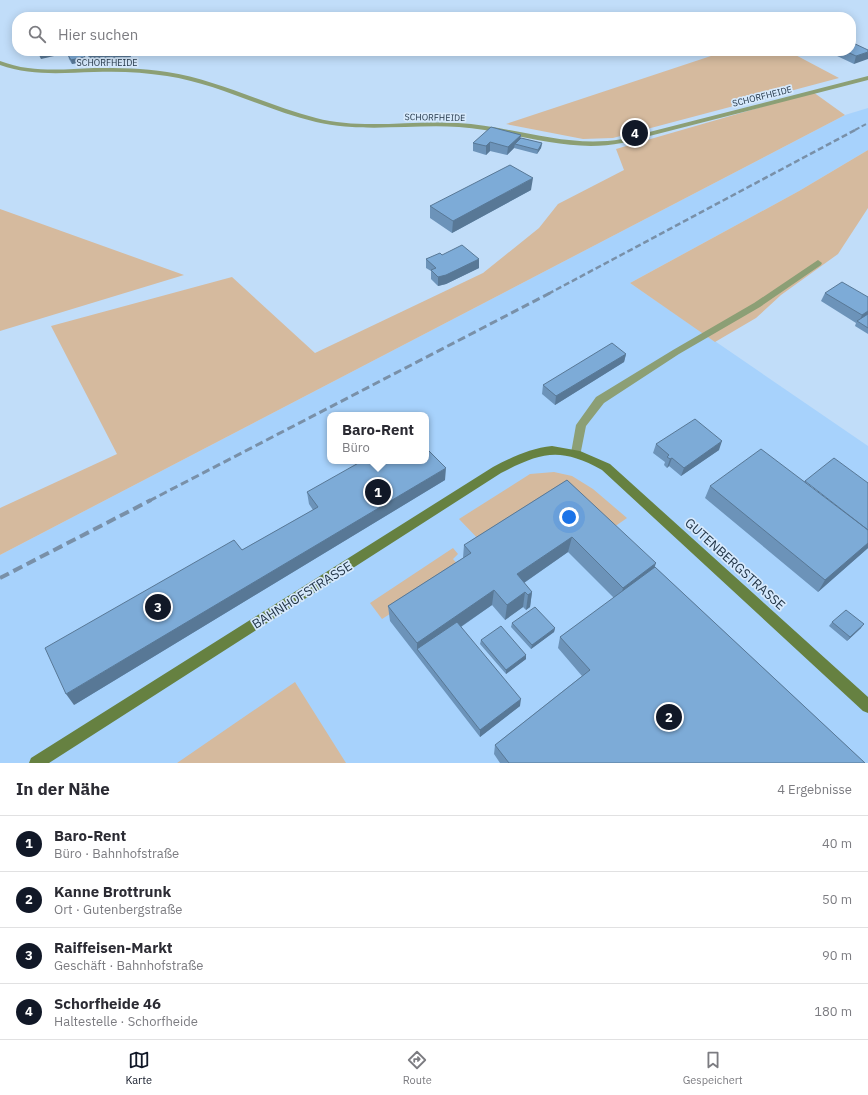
<!DOCTYPE html>
<html lang="de">
<meta charset="utf-8">
<style>
:root{--surface:#fff;--page:#f7f7f7;--text:#2b2b33;--muted:#7c7c81;--line:#e1e1e2;--accent:#111827}
body{margin:0;font-family:"IBM Plex Sans",sans-serif;background:var(--page);color:var(--text)}
.you{position:absolute;left:569px;top:517px;width:14px;height:14px;margin:-10px;border:3px solid #fff;border-radius:50%;background:#1a73e8;box-shadow:0 0 0 6px #1a73e833}
.badge{display:grid;place-items:center;width:26px;height:26px;border-radius:50%;background:var(--accent);color:#fff;font-size:13px;font-weight:700}
.pin{position:absolute;translate:-50% -50%;border:2px solid #fff;box-shadow:0 1px 4px #0006}
.popup{position:absolute;left:327px;top:412px;width:102px;height:52px;box-sizing:border-box;display:grid;place-content:center;border-radius:8px;background:var(--surface);filter:drop-shadow(0 1px 3px #0005);font-size:13px;white-space:nowrap;color:var(--muted)}
.popup b{font-size:15px;color:var(--text)}
.popup::after{content:'';position:absolute;left:50%;top:100%;margin-left:-8px;border:8px solid transparent;border-top-color:var(--surface)}
.list{margin:0;padding:0;list-style:none}
h2{display:flex;justify-content:space-between;align-items:center;height:52px;margin:0;padding:0 16px;font-size:17px}
h2 small{font-size:13px;font-weight:400;color:var(--muted)}
.list li{display:grid;grid-template-columns:26px 1fr auto;gap:12px;align-items:center;box-sizing:border-box;height:56px;padding:0 16px;border-top:1px solid var(--line)}
.list b{display:block;font-size:15px;white-space:nowrap}
.list p{margin:0;font-size:13px;white-space:nowrap;color:var(--muted)}
.list em{font-size:13px;font-style:normal;color:var(--muted)}
.icon{flex:none;width:22px;height:22px;fill:none;stroke:currentColor;stroke-width:2;stroke-linecap:round;stroke-linejoin:round}
.map{position:relative;flex:none;width:868px;height:763px;overflow:hidden}
.search{position:absolute;background:var(--surface);box-shadow:0 2px 10px #0003;left:12px;right:12px;top:12px;height:44px;display:flex;align-items:center;gap:10px;box-sizing:border-box;padding:0 14px;border-radius:16px;color:var(--muted);font-size:15px}
.sheet{height:276px;background:var(--surface)}
nav{display:flex;justify-content:space-around;align-items:center;box-sizing:border-box;height:56px;border-top:1px solid var(--line);background:var(--surface);font-size:11px;color:var(--muted)}
nav a{display:grid;justify-items:center;gap:2px}
nav .on{color:var(--accent)}
.map>svg:first-child{display:block}
</style>
<div class="map">
<svg width="868" height="763" viewBox="0 0 868 763">
<rect width="100%" height="100%" fill="#c1ddf9"/>
<path fill="#a7d2fc" fill-rule="evenodd" d="M868,108V150L799,191L630,283L868,446V763H0V555L845,115ZM330,415H426V461H330Z"/>
<path fill="#d5ba9e" d="M726,51H788L839,78L613,138L583,139L506,124Z
M813,92L845,115L0,555V508L117,454L51,326L232,277L315,353L483,273L539,228L558,204L624,170L616,149Z
M868,150V208L838,254L781,295L756,318L715,342L630,283L799,191Z
M0,209L184,275L0,331Z
M554,472L572,476L593,489L627,518L604,534L485,546L459,519L530,474Z
M453,548L458,554L453,559L458,565L464,567L382,619L370,603Z
M295,682L346,763H177Z"/>
<g fill="none" stroke-linecap="round" stroke-linejoin="round">
<path fill="#8c9f75" fill-rule="evenodd" d="M818,260L822,263L821,265L760,307L679,354L604,403L586,426L580,456L576,457L572,456L571,453L576,425L596,397L673,350L754,303Z"/>
<path fill="#8c9f75" fill-rule="evenodd" d="M0,61C9,64 18,67 28,68C50,71 72,69 94,68C119,68 143,68 167,72C219,80 265,105 316,118C362,130 411,120 458,123C513,126 567,149 622,139L868,76V80L622,143C567,154 513,131 459,127C411,124 363,133 316,122C265,110 219,84 167,76C143,72 119,71 94,72C62,73 31,76 0,65Z"/>
<path fill="#668141" fill-rule="evenodd" d="M552,446L580,451L610,464L868,697V713L863,711L602,470C560,447 542,452 501,473L49,763H29L31,758L493,467C512,457 531,448 552,446Z"/>
<path stroke="#7990a8" stroke-width="2" stroke-dasharray="5 2.5" stroke-linecap="butt" d="M855,130L868,123"/>
<path stroke="#7990a8" stroke-width="2.5" stroke-dasharray="6 3" stroke-linecap="butt" d="M548,294L857,129"/>
<path stroke="#7990a8" stroke-width="3" stroke-dasharray="8 4" stroke-linecap="butt" d="M149,501L550,293"/>
<path stroke="#7990a8" stroke-width="4" stroke-dasharray="10 5" stroke-linecap="butt" d="M0,578L151,500"/>
</g>
<path fill="#6c93b9" d="M868,50L854,64L835,55L837,52L835,51Z
M67,51H128L131,57L113,61L111,58L105,59L104,57L90,60L87,54H83L86,61L72,64L69,59L68,55H69Z
M521,138L542,143L541,148L537,154L514,148L507,155L490,151L486,155L473,151V143Z
M531,190L452,233L430,218V206Z
M442,255L479,268L446,284L438,286L431,279V271L426,268V259Z
M825,293L868,297V334L855,326L856,323L821,301Z
M626,354L624,362L555,405L542,394L543,385Z
M656,444L719,450L681,476L669,466L667,468L664,465L665,462L653,453Z
M445,480L74,705L242,550L313,510L309,504L307,492Z
M567,480L655,567L865,763H500L494,754L495,745L582,676L558,648L560,637L614,598L568,552L524,583L532,592L530,607L526,610L523,607L505,620L492,605L461,627L520,706L480,737L390,621L388,606L463,558L464,545Z
M805,481L868,548L818,592L705,498L710,486Z
M832,622L861,628L847,641L829,626Z
M512,623L555,628L554,632L531,649L511,627Z
M481,640L526,655V659L506,674L480,644Z"/>
<path fill="#587896" d="M57,51H62L63,54L41,59L39,55Z
M80,51H96H86L87,54L71,57L69,54Z
M868,52V59L854,64L856,56Z
M102,53L104,57L90,60L89,56Z
M129,53L131,57L113,61L112,57Z
M110,54L111,58L105,59L104,55Z
M85,57L86,61L72,64L71,60Z
M521,135L520,143L515,144L514,148L507,155L508,147Z
M490,142V151L486,155V146Z
M542,143L541,148L537,154L538,150Z
M533,178L531,190L452,233L453,221Z
M479,259V268L446,284L438,286V277Z
M868,311V317L859,322L862,315Z
M626,354L624,362L555,405L556,396Z
M722,441L719,450L681,476L684,468Z
M672,458L669,466L667,468L670,459Z
M446,468L445,480L74,705L66,694Z
M572,537L568,552L515,589L517,574Z
M868,543V548L818,592L825,580Z
M656,563L651,578L619,602L623,588Z
M494,590L492,605L421,654L417,649V643Z
M525,592L523,607L505,620L507,605Z
M532,592L530,607L526,610L528,595Z
M864,624L861,628L847,641L850,637Z
M555,628L554,632L531,649L532,645Z
M526,655V659L506,674V670Z
M521,699L520,706L480,737V730Z"/>
<path fill="#7dabd7" stroke="#587896" d="M851,42L868,50V52L856,56L845,51H851Z
M37,51H57L39,55Z
M68,51H80L69,54Z
M86,51H128L129,53L112,57L110,54L104,55L102,53L89,56Z
M82,52L85,57L71,60L68,55Z
M491,127L521,135L508,147L490,142L486,146L473,143Z
M521,138L542,143L538,150L515,144Z
M510,165L533,178L453,221L430,206Z
M462,245L479,259L446,275L438,277L431,270L436,268L426,259L440,253L442,255Z
M842,282L868,297V311L862,315L825,293Z
M868,314V328L857,321Z
M612,343L626,354L556,396L543,385Z
M695,419L722,441L684,468L672,458L670,459L667,457L669,455L656,444Z
M426,448L446,468L66,694L45,648L234,540L242,550L318,507L307,492L362,461H426Z
M761,449L868,530V543L825,580L710,486Z
M834,458L868,483V530L805,481Z
M567,480L656,563L623,588L572,537L517,574L532,592L528,595L525,592L507,605L494,590L417,643L388,606L471,553L464,545Z
M655,567L865,763H509L495,745L590,670L560,637Z
M535,607L555,628L532,645L512,623Z
M846,610L864,624L850,637L832,622Z
M457,622L521,699L480,730L417,649Z
M501,626L526,655L506,670L481,640Z"/>
<g text-anchor="middle" dominant-baseline="central" stroke-width="3.5" stroke-linejoin="round" paint-order="stroke">
<g font-size="9" fill="#233648" stroke="#d6e9fc">
<text x="107" y="62">SCHORFHEIDE</text>
<text transform="translate(762 96) rotate(-14)">SCHORFHEIDE</text>
<text transform="translate(435 117) rotate(1)">SCHORFHEIDE</text>
</g>
<g font-size="13" fill="#233648" stroke="#d6e9fc">
<text transform="translate(735 564) rotate(42)">GUTENBERGSTRASSE</text>
<text transform="translate(302 595) rotate(-32)">BAHNHOFSTRASSE</text>
</g>
</g>
</svg>
<div class="you"></div>
<div class="pin badge" style="left:378px;top:492px">1</div>
<div class="popup"><b>Baro-Rent</b>Büro</div>
<div class="pin badge" style="left:669px;top:717px">2</div>
<div class="pin badge" style="left:158px;top:607px">3</div>
<div class="pin badge" style="left:635px;top:133px">4</div>
<div class="search"><svg class="icon" aria-label="search" viewBox="0 0 24 24"><circle cx="10" cy="10" r="6"/><path d="M15 15l6 6"/></svg>Hier suchen</div>
</div>
<section class="sheet">
<h2>In der Nähe<small>4 Ergebnisse</small></h2>
<ul class="list">
<li><span class="badge">1</span><div><b>Baro-Rent</b><p>Büro · Bahnhofstraße</p></div><em>40 m</em></li>
<li><span class="badge">2</span><div><b>Kanne Brottrunk</b><p>Ort · Gutenbergstraße</p></div><em>50 m</em></li>
<li><span class="badge">3</span><div><b>Raiffeisen-Markt</b><p>Geschäft · Bahnhofstraße</p></div><em>90 m</em></li>
<li><span class="badge">4</span><div><b>Schorfheide 46</b><p>Haltestelle · Schorfheide</p></div><em>180 m</em></li>
</ul>
</section>
<nav>
<a class="on"><svg class="icon" aria-label="map" viewBox="0 0 24 24"><path d="M3 6l6-2 6 2 6-2v14l-6 2-6-2-6 2zM9 4v14M15 6v14"/></svg>Karte</a>
<a><svg class="icon" aria-label="directions" viewBox="0 0 24 24"><path d="M12 3l9 9-9 9-9-9zM9 14v-3h6M13 9l2 2-2 2"/></svg>Route</a>
<a><svg class="icon" aria-label="saved" viewBox="0 0 24 24"><path d="M7 4h10v16l-5-4-5 4z"/></svg>Gespeichert</a>
</nav>
